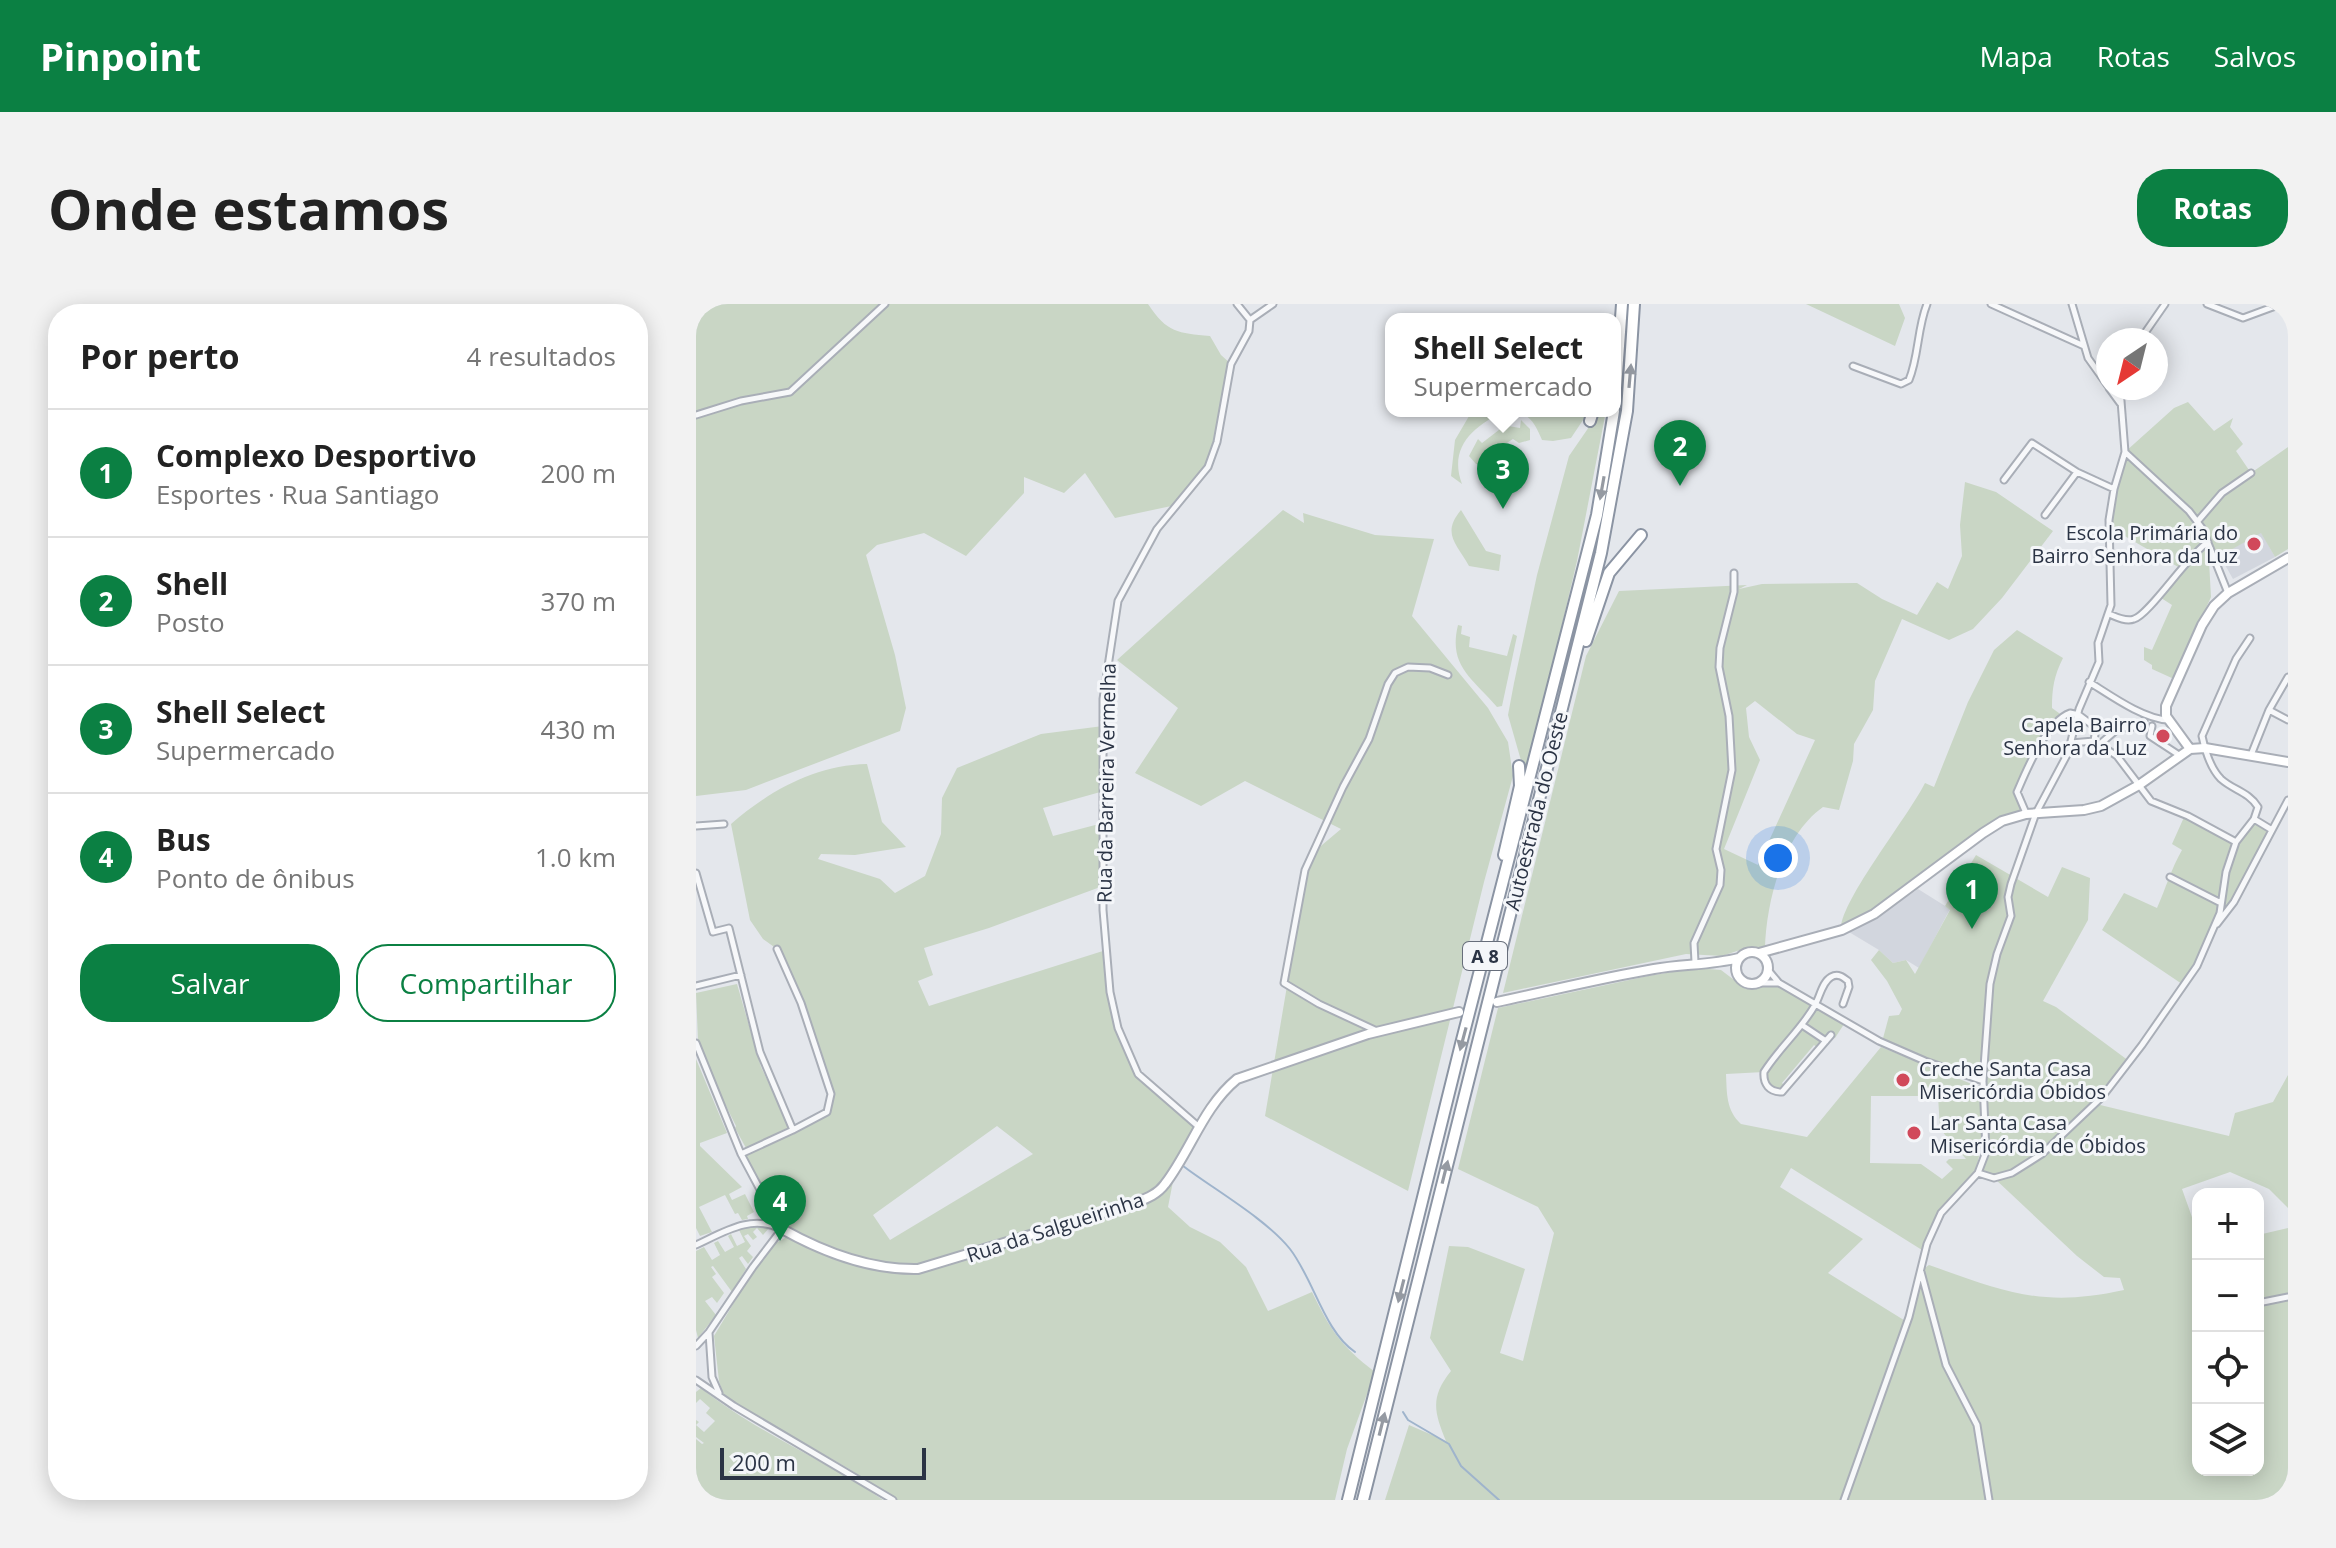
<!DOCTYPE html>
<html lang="pt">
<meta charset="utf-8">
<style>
:root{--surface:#fff;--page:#f2f2f2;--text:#222;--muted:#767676;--line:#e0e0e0;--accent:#0b8043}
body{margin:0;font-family:"Open Sans",sans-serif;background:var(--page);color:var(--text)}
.controls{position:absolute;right:24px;bottom:24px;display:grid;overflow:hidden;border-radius:16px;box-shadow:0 4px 20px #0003}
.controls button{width:72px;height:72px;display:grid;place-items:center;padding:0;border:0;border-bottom:2px solid var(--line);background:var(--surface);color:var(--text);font:40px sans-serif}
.compass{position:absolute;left:1400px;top:24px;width:72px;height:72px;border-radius:50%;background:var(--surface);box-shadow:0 4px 20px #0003;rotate:215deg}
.scale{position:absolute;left:24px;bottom:20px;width:206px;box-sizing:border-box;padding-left:8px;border:4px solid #2b3445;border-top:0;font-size:22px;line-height:28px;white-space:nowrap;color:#2b3445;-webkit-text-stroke:6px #f4f6f9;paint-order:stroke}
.you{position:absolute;left:1082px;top:554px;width:28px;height:28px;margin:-20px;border:6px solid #fff;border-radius:50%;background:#1a73e8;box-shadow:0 0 0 12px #1a73e833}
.badge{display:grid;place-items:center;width:52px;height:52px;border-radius:50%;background:var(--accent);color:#fff;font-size:26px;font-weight:700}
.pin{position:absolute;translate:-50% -66px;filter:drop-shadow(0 2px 4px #0008)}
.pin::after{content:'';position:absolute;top:42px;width:28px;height:24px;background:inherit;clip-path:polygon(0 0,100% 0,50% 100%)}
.popup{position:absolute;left:689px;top:9px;width:236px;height:104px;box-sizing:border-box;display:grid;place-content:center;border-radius:16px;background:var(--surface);filter:drop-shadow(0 2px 6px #0005);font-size:26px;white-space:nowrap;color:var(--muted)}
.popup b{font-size:30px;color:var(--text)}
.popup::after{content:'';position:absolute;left:50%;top:100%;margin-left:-16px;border:16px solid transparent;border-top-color:var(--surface)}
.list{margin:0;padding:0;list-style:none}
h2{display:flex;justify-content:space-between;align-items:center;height:104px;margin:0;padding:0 32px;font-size:34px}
h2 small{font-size:26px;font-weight:400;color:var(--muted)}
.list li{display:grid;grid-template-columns:52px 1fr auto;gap:24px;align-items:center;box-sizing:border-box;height:128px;padding:0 32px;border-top:2px solid var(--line)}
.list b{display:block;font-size:30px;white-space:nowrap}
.list p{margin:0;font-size:26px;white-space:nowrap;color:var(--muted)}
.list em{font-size:26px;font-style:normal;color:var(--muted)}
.actions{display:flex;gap:16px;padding:24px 32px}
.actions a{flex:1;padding:18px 0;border:2px solid var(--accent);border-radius:32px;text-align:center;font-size:28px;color:var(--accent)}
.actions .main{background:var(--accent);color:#fff}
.icon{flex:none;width:44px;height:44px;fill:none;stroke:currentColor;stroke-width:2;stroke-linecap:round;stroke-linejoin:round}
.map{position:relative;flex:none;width:1592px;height:1196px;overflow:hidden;border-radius:32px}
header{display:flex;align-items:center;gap:48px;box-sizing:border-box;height:112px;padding:0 40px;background:var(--accent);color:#fff}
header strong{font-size:38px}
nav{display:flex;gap:44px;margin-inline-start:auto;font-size:28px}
.intro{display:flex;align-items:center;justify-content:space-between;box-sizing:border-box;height:192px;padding:0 48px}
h1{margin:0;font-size:56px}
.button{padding:20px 36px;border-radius:32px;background:var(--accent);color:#fff;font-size:28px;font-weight:700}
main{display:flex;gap:48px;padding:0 48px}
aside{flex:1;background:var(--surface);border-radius:32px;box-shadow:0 4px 20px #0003}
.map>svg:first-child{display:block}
</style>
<header>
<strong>Pinpoint</strong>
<nav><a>Mapa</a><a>Rotas</a><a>Salvos</a></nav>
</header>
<div class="intro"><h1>Onde estamos</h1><a class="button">Rotas</a></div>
<main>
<aside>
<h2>Por perto<small>4 resultados</small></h2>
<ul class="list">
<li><span class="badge">1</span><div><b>Complexo Desportivo</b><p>Esportes · Rua Santiago</p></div><em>200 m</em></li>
<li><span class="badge">2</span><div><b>Shell</b><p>Posto</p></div><em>370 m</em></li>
<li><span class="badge">3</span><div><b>Shell Select</b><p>Supermercado</p></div><em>430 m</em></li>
<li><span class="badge">4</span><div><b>Bus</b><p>Ponto de ônibus</p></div><em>1.0 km</em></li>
</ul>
<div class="actions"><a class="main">Salvar</a><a>Compartilhar</a></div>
</aside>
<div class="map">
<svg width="1592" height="1196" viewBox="0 0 1592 1196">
<rect width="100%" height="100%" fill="#e4e7ec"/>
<path fill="#d2d6de" d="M1565,228L1579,253L1537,275L1524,252Z
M1222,585L1254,605L1223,664L1210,656L1197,659L1183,646L1153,628L1179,615Z"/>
<path fill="#c9d6c5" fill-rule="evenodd" d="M0,0H452C471,29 482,29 514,32L525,51L535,60L526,110L512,163L480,201L419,214L389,169L368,189L328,173V189L270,252L228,229L181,241L170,251L199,351L210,404L204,427L50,486L0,492Z
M1110,0H1203L1209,14L1199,42Z
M1492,98L1518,127L1537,114L1534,123L1547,140L1540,147L1555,169L1592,143V245L1579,253L1565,229L1524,252L1512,239L1515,293L1478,375L1456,365V361L1448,356V343L1456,346L1476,301L1462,292L1484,264L1413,223V216L1429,148L1478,104Z
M776,107H810C778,121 752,143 766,180L755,172L759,136Z
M818,107H893L875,134L857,137L846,136C840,122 834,109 818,107Z
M904,107H910L881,257L830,474L812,411L818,379L841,271L873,152Z
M825,116L834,125V136L823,139L817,135L792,151L790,159L786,161L780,160L773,152L782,135L786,139L812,119V122L824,124Z
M1269,178L1300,188L1357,227L1306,294L1277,325L1253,336L1206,315L1179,377L1177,406L1158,440L1157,457L1143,506L1127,503C1087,531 1070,598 1069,645L1050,644L1026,652L990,650L807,689L890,352L923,287L1051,281L1043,285L1066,280L1161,279L1186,295L1221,311L1241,278L1252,285L1266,252L1264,221ZM1059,397L1101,430L1119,436L1062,561L1028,545L1064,456L1053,433L1050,404Z
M587,206L608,219L607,209L679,231L738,235L716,312L792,404L812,438L817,472L788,578L712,887L569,812L613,552L645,525L549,477L505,502L439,469L482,404L421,356Z
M765,206L790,247L805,251L803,267L773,262C761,240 745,230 765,206Z
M762,321L766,322L765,330L774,333L773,343L811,352L817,330L821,332L806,402L801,403C776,374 752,362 762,321Z
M1321,326L1367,354C1358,372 1356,384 1356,404L1367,412C1350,434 1313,478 1325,507L1177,608L1145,624C1146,595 1212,513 1229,479L1238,483L1272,398L1298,346Z
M407,422L408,487L347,504L357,532L407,519V582L293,624L228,644L237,671L222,677L233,702L410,646L414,688L422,724L442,770L502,823L480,862L472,903L494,923L524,938L550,963L572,1007L616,988C635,1027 644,1041 679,1068L651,1145L639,1196H200L155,1166L28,1093L23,1077L18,1032L60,962L80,939L89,934H100L87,924L47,851L102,826L131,808L135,790L105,699L81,645L67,635L54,616L35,520C73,487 119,461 171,460L186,518L210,543L159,551L125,550L122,555L184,575L199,589L229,572L245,530L246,494L261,464L345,430ZM301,822L337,850L194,936L177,911Z
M1489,511L1540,538L1558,515L1576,526L1538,598L1514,631L1501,662L1486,680L1406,626L1428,589L1461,604C1470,584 1475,565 1486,546L1476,540Z
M1280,551L1352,593L1366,563L1394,574L1392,616L1347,697L1360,703L1433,757L1400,800L1533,832L1539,809L1577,798L1592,771V904L1573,885L1534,868L1486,885L1502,930V1166H1562V931L1592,924V1196H689L713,1121L750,1137C738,1108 734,1093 755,1067L734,1034L753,942L772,943L829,965L804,1049L827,1057L858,929L842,903L762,865L802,704L952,672L1000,664L1025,666L1050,685L1083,679L1150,717L1139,734L1136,731L1123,745L1118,741L1086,779L1091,784L1086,788L1072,784L1068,768L1030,770C1031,790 1030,806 1045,820L1111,833L1185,743L1283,783C1285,811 1289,842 1278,869L1243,905L1226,946L1095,864L1084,883L1167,935L1132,969L1211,1018L1224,967L1233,961C1309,988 1346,1004 1428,986L1424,974L1408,973L1381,952L1298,874L1282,869L1290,848L1287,777L1186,738L1193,712L1203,711L1206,705L1191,677L1175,656L1183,646L1197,659L1210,656L1219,670L1254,606L1249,602ZM1242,792L1244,825L1270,855H1253L1250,858L1257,865L1246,875L1225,860L1174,859L1175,792Z
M41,680L65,763L95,826L50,844L39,824L40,822L23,788L2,736L0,689Z
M0,755L31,829L4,839V842L46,883L33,890L36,896L49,890L58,908L51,912L52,915L46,916L42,909L39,910L29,891L3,903L16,928L4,932L0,924Z
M54,923L73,924L67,931L61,924L57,928L61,933L57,936L52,930L48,932L55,942L51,947L57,953L52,960L46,952L43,954L50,965L36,988L17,962L15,963L20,970L16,973L28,989L21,999L16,993L9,997L20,1011L2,1034L0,1026V947L8,943L16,956L24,951L18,939L22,937L29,948L38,943L32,932L35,930L41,942L49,938L43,926Z
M5,1084C61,1129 128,1155 187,1196H0V1135L6,1140L8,1139L0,1133V1116L3,1118L0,1121L8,1128L19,1117L10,1109L14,1104L4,1095L0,1099V1088Z"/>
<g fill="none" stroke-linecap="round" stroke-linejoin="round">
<path stroke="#9fb4cc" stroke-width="2" d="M487,862C519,886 570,915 594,945C618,976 628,1027 659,1048
M707,1108L712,1116L753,1140L765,1162L803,1196"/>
<g stroke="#a9aeb7" stroke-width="9">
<path id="street" d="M1295,0L1388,42
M1376,0L1392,54L1412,82
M1511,0L1547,14L1585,0
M554,16L577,0
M1444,36L1469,0
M1157,62L1205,80L1213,76C1223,52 1221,25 1231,0
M1413,84L1424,99
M0,111L45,97L94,88L189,0
M1429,148L1493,207L1506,224L1532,289
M1308,176L1336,139L1381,168L1418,185
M1349,211L1381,168
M1501,218L1526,189L1555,169
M1413,310C1420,313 1430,318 1438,315C1453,311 1491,252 1512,238
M1393,378C1414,391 1447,415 1472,416
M1573,406L1592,416
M1456,422L1454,432L1483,451
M1398,437L1421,452L1455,497L1492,512L1540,538
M1404,440L1425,422L1433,425L1448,417
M1555,451L1573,406L1592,373
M1330,509L1321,488C1331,465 1350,418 1374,409L1383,411L1400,424L1398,437L1375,439
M1558,515L1576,526
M0,522L28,520
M0,569L17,628L33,624L64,748L97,826L45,850
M1474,573L1525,599
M1521,620L1538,598L1592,496
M81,645L105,699L135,790L131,808L97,826
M999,658L998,639L1024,581L1025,566L1020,545L1036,466L1033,412L1023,363L1024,344L1038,288V269
M1073,667L1083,679L1183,737L1229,757L1287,777
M1063,679H1082
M0,682L45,671
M1106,721L1130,737
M681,727L623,700L588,679L609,566L647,483L673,435L692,380L699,369L712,363L734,364L752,371
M1135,731L1086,788C1073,788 1067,780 1068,768C1083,744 1105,726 1119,701C1124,693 1126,678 1135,673C1142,669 1147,673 1152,677L1153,683L1147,700
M0,739L45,850L85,925
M503,823L442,770L422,724L414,688L407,606V395L422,297L461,225L512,163L521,138L535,60L553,27L554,16L541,0
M1282,869L1298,874L1316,869L1346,850L1406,793L1446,741L1501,662L1524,609L1530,568L1540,538L1558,515L1562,503C1553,488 1537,486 1525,475C1515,465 1509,446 1506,432L1540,355L1554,334
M0,941C28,928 55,910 85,925
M1225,968L1250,1061L1281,1121L1293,1196
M1562,999L1592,993
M13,1029L16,1073L23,1089
M0,1042L13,1028L57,963L86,925
M0,1076L38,1102L197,1196
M1148,1196L1213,1013L1231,940L1245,909L1282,869L1290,848L1287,777L1294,680L1301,650L1315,612L1312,593L1315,580L1340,509L1372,449L1383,405L1403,358L1402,339L1415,301L1413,216L1418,185L1429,148L1424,84"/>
</g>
<g stroke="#a9aeb7" stroke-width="12">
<path id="secondary" d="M1494,445L1470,412V402L1506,321L1518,302L1532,289L1592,254
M1040 664a16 16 0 1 1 32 0a16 16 0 1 1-32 0Z
M1063,649L1146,626L1178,610L1287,529L1306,517L1330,510L1388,506L1405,502L1443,481L1494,445L1509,444L1592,458
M801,698C853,687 905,674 958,665C986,660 1015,661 1043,654
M86,925C127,948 174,966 222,965L437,900C449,895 461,891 469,880C495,846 507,803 541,775L672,730L763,708"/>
</g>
<g stroke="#8b94a3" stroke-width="14">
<path id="highway" d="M919,98L926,0
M894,117L897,107
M890,337L913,269L945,231
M808,551L824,482L823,462
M652,1196L765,740L901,211L918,107
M667,1196L905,249L931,107L938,0"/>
</g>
<use href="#street" stroke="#f7f8fa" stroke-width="5"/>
<use href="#secondary" stroke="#fff" stroke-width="8"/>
<use href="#highway" stroke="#fff" stroke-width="10"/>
</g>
<defs><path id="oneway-solid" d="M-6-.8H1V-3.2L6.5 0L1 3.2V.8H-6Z" transform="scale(2)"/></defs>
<g fill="#959aa2">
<use href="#oneway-solid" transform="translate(934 72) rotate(-85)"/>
<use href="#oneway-solid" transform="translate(906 184) rotate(100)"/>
<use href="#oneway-solid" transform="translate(767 735) rotate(105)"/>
<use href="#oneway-solid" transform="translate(749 868) rotate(-76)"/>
<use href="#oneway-solid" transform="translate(705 987) rotate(104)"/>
<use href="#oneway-solid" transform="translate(686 1120) rotate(-76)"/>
</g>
<g fill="#d1495b" stroke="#f4f6f9" stroke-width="3">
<circle cx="1558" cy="240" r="8"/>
<circle cx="1467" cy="432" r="8"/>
<circle cx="1207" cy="776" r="8"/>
<circle cx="1218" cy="829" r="8"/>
</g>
<g text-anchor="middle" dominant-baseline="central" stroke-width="6" stroke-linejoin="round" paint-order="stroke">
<rect fill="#f4f6f9" stroke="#676e7b" stroke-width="2" x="767" y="638" width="44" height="28" rx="6"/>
<g font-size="18" font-weight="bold" fill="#2b3445">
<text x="789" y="652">A 8</text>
</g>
<g font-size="20" fill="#2b3445" stroke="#f4f6f9" text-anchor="end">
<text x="1542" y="228">Escola Primária do<tspan x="1542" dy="23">Bairro Senhora da Luz</tspan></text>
<text x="1451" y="420">Capela Bairro<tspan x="1451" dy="23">Senhora da Luz</tspan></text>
<text x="1223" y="764" text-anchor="start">Creche Santa Casa<tspan x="1223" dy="23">Misericórdia Óbidos</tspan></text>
<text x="1234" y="818" text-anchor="start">Lar Santa Casa<tspan x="1234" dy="23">Misericórdia de Óbidos</tspan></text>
</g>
<g font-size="20" fill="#2b3445" stroke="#f4f6f9">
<text transform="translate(410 479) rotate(-89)">Rua da Barreira Vermelha</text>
<text transform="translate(840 507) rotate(-76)">Autoestrada do Oeste</text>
<text transform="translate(359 923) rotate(-18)">Rua da Salgueirinha</text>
</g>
</g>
</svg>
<div class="controls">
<button>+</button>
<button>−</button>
<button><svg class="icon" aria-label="locate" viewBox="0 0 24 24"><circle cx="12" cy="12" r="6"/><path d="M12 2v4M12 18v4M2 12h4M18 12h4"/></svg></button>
<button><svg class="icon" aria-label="layers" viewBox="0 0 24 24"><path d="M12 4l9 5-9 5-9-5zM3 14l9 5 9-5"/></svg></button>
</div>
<svg class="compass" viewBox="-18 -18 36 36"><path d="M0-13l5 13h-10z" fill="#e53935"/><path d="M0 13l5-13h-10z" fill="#767676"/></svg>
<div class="scale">200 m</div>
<div class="you"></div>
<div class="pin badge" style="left:1276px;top:625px">1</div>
<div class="pin badge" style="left:984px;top:182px">2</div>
<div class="pin badge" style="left:807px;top:205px">3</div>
<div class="popup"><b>Shell Select</b>Supermercado</div>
<div class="pin badge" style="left:84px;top:937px">4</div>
</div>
</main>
